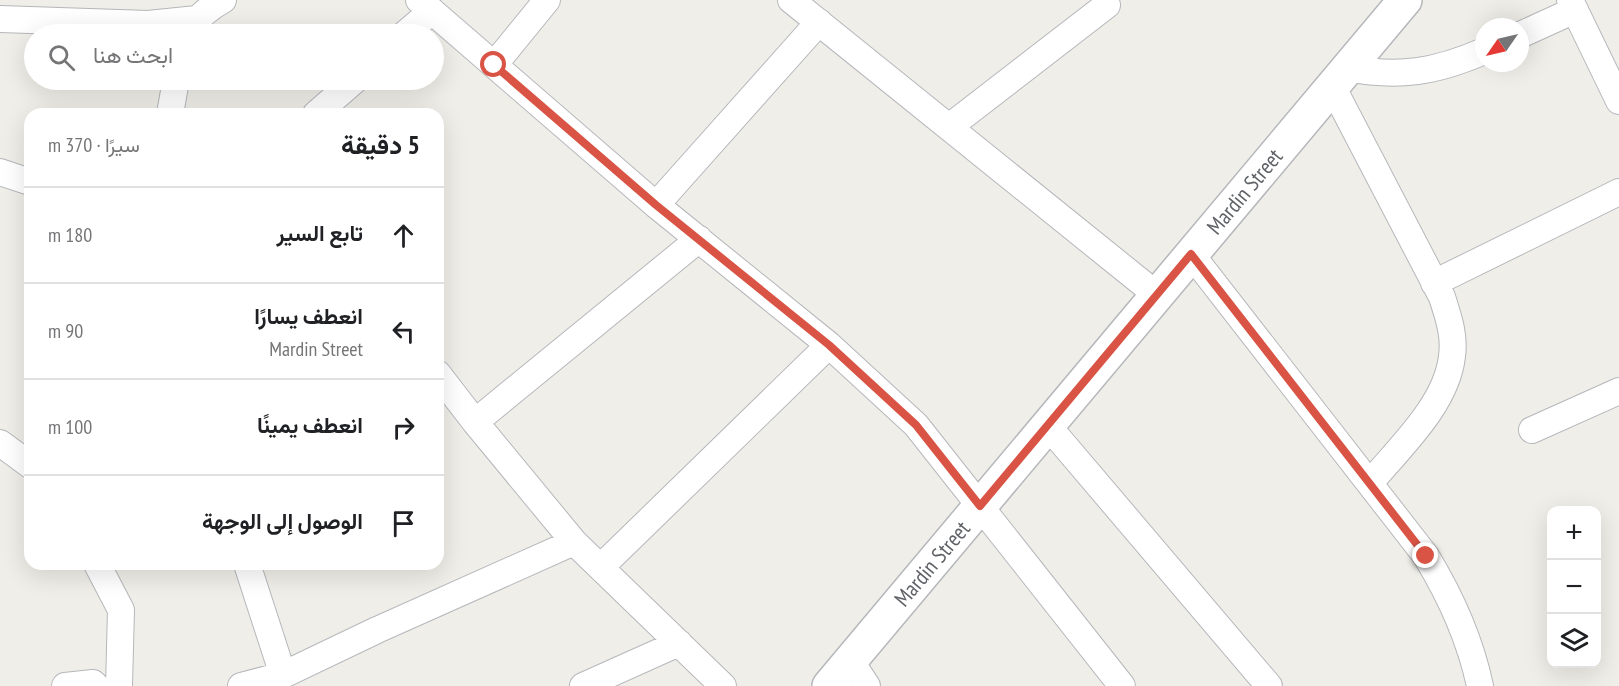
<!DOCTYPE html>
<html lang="ar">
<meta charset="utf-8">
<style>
:root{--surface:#fff;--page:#f6f6f6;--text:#202124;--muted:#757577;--line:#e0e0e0}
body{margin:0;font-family:"PT Sans Narrow",Vazirmatn,sans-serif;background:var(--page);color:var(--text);direction:rtl}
.controls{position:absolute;right:18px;bottom:18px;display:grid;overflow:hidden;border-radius:12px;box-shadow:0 6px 24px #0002}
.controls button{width:54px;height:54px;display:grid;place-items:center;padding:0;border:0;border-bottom:2px solid var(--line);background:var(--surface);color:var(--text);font:30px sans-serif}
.compass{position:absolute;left:1475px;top:18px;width:54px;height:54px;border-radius:50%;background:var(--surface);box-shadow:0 6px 24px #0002;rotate:236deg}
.stop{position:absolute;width:18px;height:18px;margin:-14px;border:4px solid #d95445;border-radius:50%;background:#fff}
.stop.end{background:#d95445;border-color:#fff;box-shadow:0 2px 6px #0008}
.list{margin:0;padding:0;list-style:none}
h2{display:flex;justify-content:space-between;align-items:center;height:78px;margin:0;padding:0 24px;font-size:26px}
h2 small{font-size:20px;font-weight:400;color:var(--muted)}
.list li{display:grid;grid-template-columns:39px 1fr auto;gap:18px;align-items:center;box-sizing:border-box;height:96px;padding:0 24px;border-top:2px solid var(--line)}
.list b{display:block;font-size:22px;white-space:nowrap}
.list p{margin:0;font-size:20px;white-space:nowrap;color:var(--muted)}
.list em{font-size:20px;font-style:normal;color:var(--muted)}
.icon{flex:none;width:33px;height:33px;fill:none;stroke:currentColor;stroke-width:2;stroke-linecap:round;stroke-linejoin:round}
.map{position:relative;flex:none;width:1619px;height:686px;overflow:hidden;direction:ltr}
.search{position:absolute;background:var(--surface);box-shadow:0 6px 24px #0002;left:24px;top:24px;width:420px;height:66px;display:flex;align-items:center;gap:15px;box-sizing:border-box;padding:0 21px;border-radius:33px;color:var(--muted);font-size:22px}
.panel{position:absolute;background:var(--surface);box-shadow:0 6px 24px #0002;left:24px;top:108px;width:420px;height:462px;border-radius:18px;direction:rtl}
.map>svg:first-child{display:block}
</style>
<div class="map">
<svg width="1619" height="686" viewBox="0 0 1619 686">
<rect width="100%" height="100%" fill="#f0eee8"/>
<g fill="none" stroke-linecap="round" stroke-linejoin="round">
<g stroke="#b5b7bb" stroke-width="28">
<path id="street" d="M419,0L656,205L829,345L916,425L1122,686
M791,0L1157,295
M1570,0L1619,101
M0,19L148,24L197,19
M188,31C198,17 208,8 223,0
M405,34L432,11
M1520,35L1575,10
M494,65L547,0
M1347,68C1399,78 1436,72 1484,51
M1332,86L1442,297C1448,316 1455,335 1452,356C1447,404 1400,447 1370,483
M170,114L176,80
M316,114L355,80
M949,127L1107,5
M0,172L30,182
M656,205L819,22
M1191,254L1426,556C1451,597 1470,639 1480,686
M1434,283L1619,192
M438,374L475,422L574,542L723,686
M475,422L699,239
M1048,426L1269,686
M1532,430L1619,391
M0,443L30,465
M97,564L121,610L119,686
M247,564L283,675
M601,567L829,345
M850,660L867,686
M65,686L93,683L96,686
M241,686L283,675L377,630L574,542
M583,686L679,643"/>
</g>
<g stroke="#b4b7bb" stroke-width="36">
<g id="secondary">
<path id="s1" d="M829,686L1405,0"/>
</g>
</g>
<use href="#street" stroke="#fff" stroke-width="26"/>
<use href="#secondary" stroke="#fff" stroke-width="33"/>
</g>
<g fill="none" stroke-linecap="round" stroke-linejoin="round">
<path stroke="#d95445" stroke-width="8" d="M494,65L656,205L829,345L916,425L980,506L1191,254L1426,556"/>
</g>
<g text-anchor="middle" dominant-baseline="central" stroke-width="4.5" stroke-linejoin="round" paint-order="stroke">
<g font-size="22" fill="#5f6267" stroke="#fff">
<text stroke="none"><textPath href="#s1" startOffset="646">Mardin Street</textPath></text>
<text stroke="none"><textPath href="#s1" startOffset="160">Mardin Street</textPath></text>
</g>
</g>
</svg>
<div class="controls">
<button>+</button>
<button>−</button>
<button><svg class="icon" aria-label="layers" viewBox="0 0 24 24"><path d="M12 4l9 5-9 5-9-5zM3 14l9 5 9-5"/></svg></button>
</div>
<svg class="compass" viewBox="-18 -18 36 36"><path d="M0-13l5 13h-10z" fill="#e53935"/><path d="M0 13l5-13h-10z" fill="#757577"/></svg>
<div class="stop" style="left:494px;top:65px"></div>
<div class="stop end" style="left:1426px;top:556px"></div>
<div class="search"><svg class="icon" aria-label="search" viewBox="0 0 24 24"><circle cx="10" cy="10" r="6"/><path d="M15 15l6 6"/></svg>ابحث هنا</div>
<section class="panel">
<h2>5 دقيقة<small>سيرًا · 370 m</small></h2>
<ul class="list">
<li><svg class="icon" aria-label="ahead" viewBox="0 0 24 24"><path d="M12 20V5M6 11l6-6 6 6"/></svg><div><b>تابع السير</b></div><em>180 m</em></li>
<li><svg class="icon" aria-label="left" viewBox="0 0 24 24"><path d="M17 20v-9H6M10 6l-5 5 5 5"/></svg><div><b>انعطف يسارًا</b><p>Mardin Street</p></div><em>90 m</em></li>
<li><svg class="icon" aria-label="right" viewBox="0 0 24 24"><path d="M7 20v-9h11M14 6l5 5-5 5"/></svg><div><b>انعطف يمينًا</b></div><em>100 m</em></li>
<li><svg class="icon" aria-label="arrive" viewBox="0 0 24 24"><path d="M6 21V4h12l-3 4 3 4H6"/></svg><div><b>الوصول إلى الوجهة</b></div></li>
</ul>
</section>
</div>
